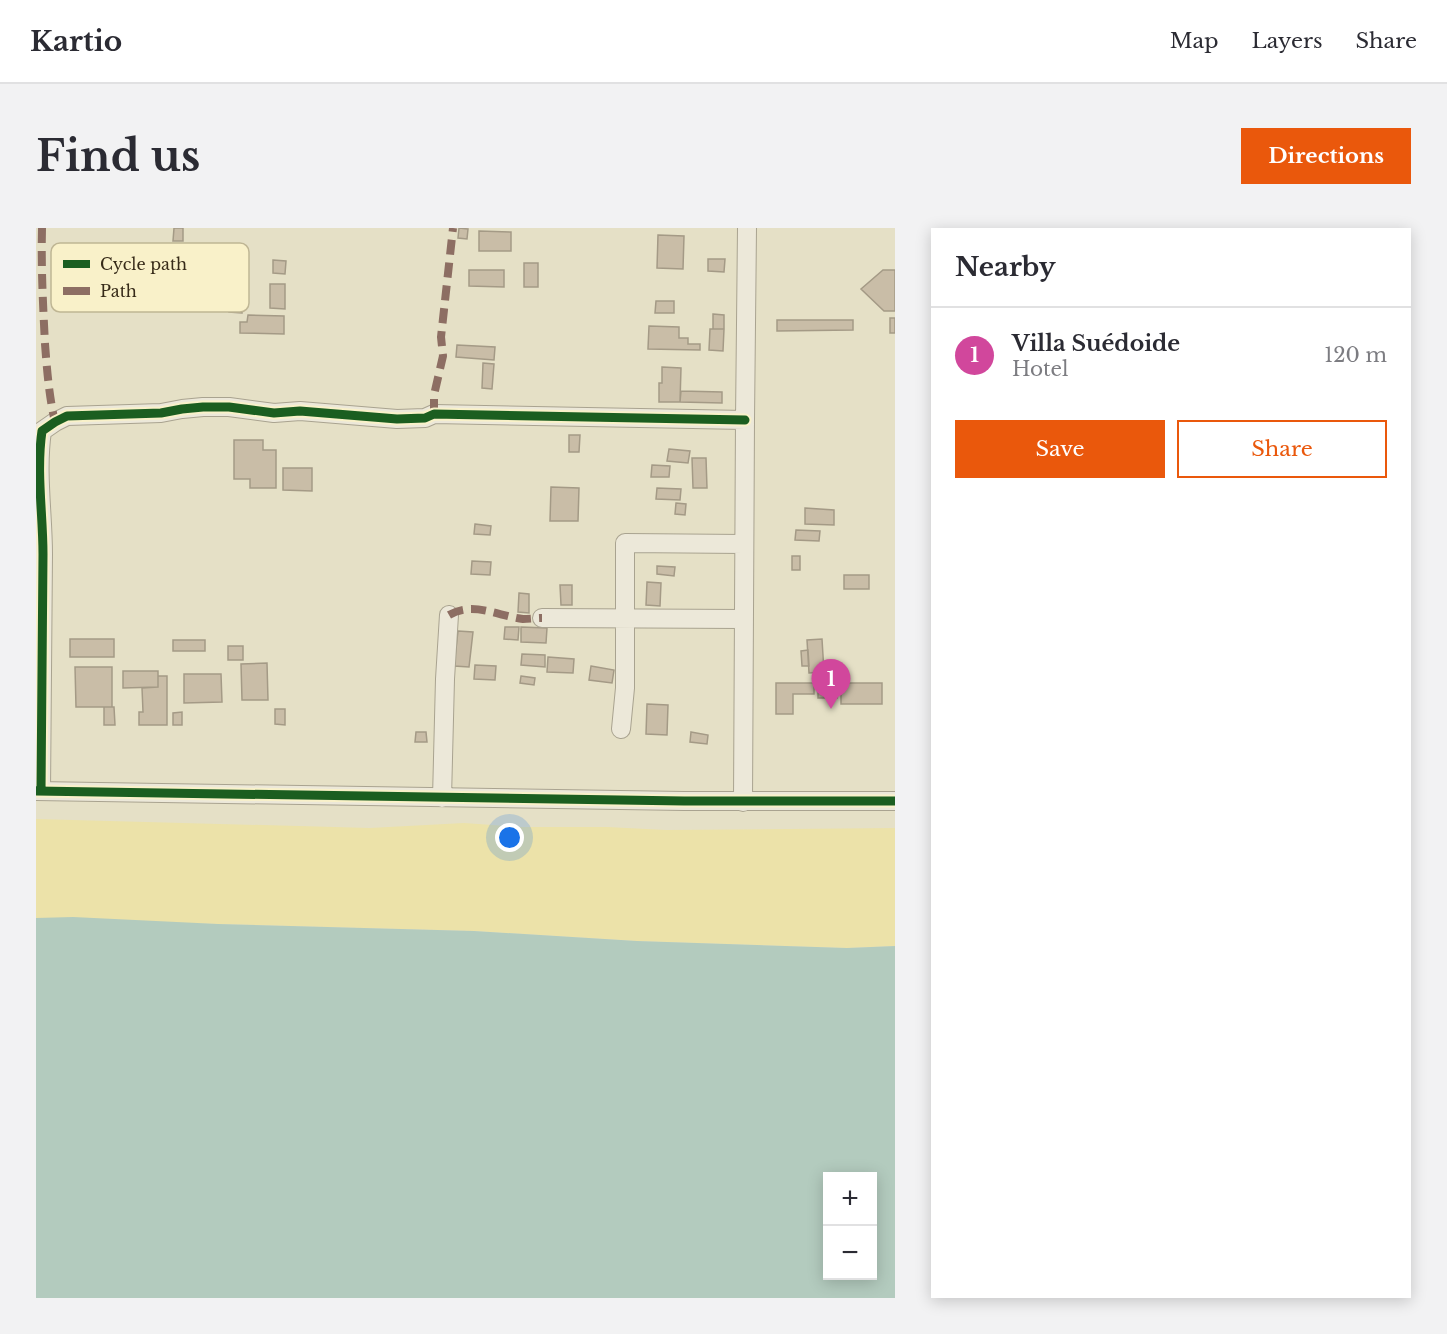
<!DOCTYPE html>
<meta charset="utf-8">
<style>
:root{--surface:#fff;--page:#f2f2f3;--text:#2b2b33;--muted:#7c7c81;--line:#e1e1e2;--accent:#ea580c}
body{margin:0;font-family:"Libre Baskerville",serif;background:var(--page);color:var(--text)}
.controls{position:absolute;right:18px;bottom:18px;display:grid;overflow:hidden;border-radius:0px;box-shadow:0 3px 15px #0003}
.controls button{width:54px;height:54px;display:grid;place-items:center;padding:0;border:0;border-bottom:2px solid var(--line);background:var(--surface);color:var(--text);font:30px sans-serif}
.you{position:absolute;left:474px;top:610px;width:21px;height:21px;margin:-15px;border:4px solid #fff;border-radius:50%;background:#1a73e8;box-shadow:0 0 0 9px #1a73e833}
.badge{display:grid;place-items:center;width:39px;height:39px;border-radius:50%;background:var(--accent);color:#fff;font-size:20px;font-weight:700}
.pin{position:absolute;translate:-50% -50px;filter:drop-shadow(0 2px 3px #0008)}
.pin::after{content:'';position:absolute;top:32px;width:21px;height:18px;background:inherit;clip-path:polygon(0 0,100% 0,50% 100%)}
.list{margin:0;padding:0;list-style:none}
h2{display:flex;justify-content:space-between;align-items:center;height:78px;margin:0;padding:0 24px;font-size:26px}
h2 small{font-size:20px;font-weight:400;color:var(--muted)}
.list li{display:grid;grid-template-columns:39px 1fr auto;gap:18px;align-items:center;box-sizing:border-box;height:96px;padding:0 24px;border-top:2px solid var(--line)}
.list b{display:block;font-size:22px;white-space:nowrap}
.list p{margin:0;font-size:20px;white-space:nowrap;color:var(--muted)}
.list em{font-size:20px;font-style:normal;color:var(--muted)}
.actions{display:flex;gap:12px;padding:18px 24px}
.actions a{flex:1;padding:14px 0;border:2px solid var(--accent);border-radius:0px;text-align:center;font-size:21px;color:var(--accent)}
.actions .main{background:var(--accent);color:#fff}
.map{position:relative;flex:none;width:859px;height:1070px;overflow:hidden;border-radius:0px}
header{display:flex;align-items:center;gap:36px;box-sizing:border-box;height:84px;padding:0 30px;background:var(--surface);border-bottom:2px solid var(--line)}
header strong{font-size:28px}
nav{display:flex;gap:33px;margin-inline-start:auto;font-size:21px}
.intro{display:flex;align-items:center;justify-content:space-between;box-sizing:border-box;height:144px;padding:0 36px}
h1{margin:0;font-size:42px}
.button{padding:15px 27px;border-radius:0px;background:var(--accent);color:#fff;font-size:21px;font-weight:700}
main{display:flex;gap:36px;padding:0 36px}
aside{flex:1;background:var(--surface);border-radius:0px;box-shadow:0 3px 15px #0003}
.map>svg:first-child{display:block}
</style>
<header>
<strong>Kartio</strong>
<nav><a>Map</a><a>Layers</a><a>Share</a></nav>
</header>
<div class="intro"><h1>Find us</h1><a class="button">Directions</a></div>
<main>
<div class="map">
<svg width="859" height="1070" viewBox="0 0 859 1070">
<rect width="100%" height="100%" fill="#e5e0c6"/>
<path fill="#ece2a9" d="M0,591L334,600L428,595L486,599H571L630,602L859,600V718L811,720L601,713L438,703L0,691Z"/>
<path fill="#b3cbbe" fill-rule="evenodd" d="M37,689L182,696L438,703L601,713L811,720L859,718V1070H0V690ZM792,948H836V1048H792Z"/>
<path fill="#c9bda7" stroke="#a49a86" stroke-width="1.5" d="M138,0H147V13H137Z
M423,0L432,1L431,11L422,10Z
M443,3L475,4V23H443Z
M622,7L648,8L647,41L621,40Z
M672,31H689L688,44L672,43Z
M237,32L250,33L249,46L237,45Z
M488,35H502V59H488Z
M433,42H468V59L433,58Z
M847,42H859V83H848L825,61Z
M234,56H249V81L234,80Z
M620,73H638V85H619Z
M193,78L206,79V85L193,84Z
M677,86L688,87V101H677Z
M212,87L248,88V106L204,105V94H211Z
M854,90H859V105H854Z
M741,92H817V102L741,103Z
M613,98L643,99V110H652V116H664V122L612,121Z
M674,101H688L687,123L673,122Z
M421,117L459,119L458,132L420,129Z
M447,135L458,136L456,161L446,160Z
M626,139L645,140L644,174H623V155H626Z
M645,163L686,164V175L644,174Z
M533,207H544L543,224H533Z
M198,212H227V222H240V260H214V251H198Z
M633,221L654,223L652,235L631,233Z
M656,230H670L671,260H657Z
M616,237L634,238L633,249H615Z
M247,240H276V263L247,262Z
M515,259L543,260L542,293H514Z
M621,260L645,261L644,272L620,271Z
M640,275L650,276L649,287L639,286Z
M769,280L798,282V297L769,296Z
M439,296L455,298L454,307L438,306Z
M760,302L784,303L783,313L759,312Z
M756,328H764V342H756Z
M436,333L455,334L454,347L435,346Z
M621,338L639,339L638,348L621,346Z
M808,347H833V361H808Z
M611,354L625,355L624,378L610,377Z
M524,357H536V377H525Z
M483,365L493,366V385L482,384Z
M469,399H483L482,412L468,411Z
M485,399L511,400L510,415L485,414Z
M422,403L437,404L433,439L418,438Z
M34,411H78V429H34Z
M786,411L788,444L773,445L771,412Z
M137,412H169V423H137Z
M192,418H207V432H192Z
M772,422L773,438H766L765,423Z
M486,426L509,427V439L485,437Z
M512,429L538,431L537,445L511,444Z
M231,435L232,472H206L205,436Z
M439,437L460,438L459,452L438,451Z
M555,438L578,442L576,455L553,452Z
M39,439H76V479H40Z
M87,443H122V459L87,460Z
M148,446H185L186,474L148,475Z
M122,448H131V497H103V484H107L106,460L122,459Z
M485,448L499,450L498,457L484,455Z
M740,455H778V466H757V486H740Z
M805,455H846V476H805Z
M782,458H801V470H782Z
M611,476L632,477L631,507L610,506Z
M68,479H78L79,497H68Z
M239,481H249V497L239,496Z
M146,484V497H137V485Z
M380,504H390L391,514H379Z
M655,504L672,507L671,516L654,514Z"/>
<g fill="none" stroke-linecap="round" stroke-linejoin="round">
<g stroke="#a9a390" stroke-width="20">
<path id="minor" d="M506,390L707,391
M585,501L589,460V315L708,316
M0,563L648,573H859
M5,563C6,484 7,405 7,326C7,286 0,244 6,203L19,194L31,188L125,185L146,181L167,179H193L238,185L264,183L361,191L389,190L398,186L709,192
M406,570L409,451L413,387
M707,574L709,192L711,0"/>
</g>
<use href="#minor" stroke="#ece8d9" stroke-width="18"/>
<path stroke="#8d6e63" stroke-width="8" stroke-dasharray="15 8" stroke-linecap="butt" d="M6,0C5,39 7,77 9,116C11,142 13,168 19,194
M398,186V167L407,128L405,109L417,0
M413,387C437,373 462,388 487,391C493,391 500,390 506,390"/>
<g stroke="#f9f1c9" stroke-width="13">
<path id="cycleway" d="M0,563L648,573H859
M5,563C6,484 7,405 7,326C7,286 0,244 6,203L19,194L31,188L125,185L146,181L167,179H193L238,185L264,183L361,191L389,190L398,186L709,192"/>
</g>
<use href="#cycleway" stroke="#1b5e20" stroke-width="9"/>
</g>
<rect x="15" y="15" width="198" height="69" rx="9" fill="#f9f1c9" stroke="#bfb694" stroke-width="1.5"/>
<rect x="27" y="32" width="27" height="8" fill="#1b5e20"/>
<rect x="27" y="59" width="27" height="8" fill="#8d6e63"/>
<g font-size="16" fill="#372b19">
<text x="64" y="42">Cycle path</text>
<text x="64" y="69">Path</text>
</g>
</svg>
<div class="controls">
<button>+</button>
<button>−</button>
</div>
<div class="you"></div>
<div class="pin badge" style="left:795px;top:481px;background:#d1479c">1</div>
</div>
<aside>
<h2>Nearby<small></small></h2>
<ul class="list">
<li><span class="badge" style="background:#d1479c">1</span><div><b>Villa Suédoide</b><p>Hotel</p></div><em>120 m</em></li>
</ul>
<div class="actions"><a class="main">Save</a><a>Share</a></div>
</aside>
</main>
